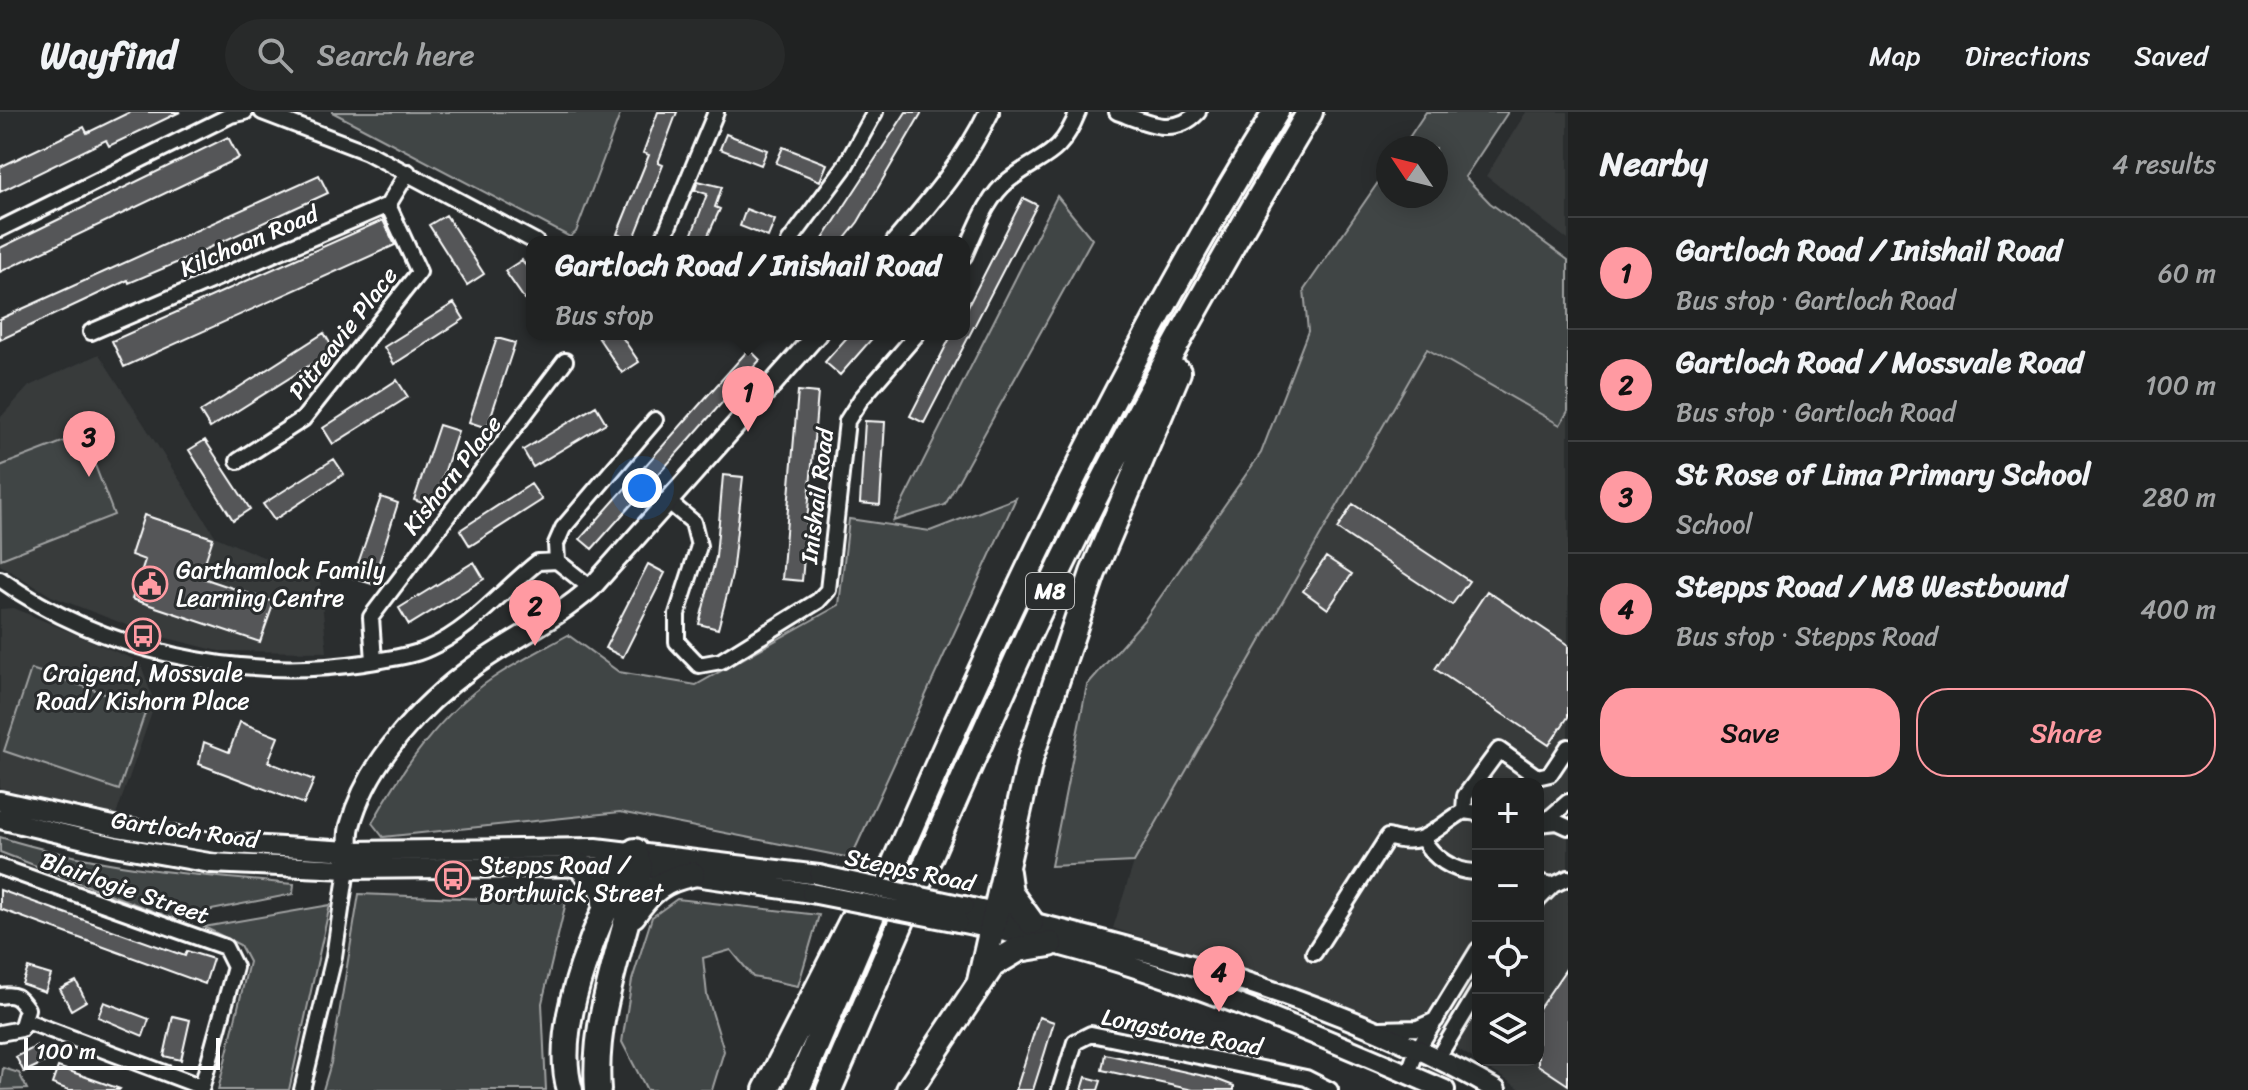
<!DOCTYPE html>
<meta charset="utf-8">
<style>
:root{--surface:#202222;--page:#282a2a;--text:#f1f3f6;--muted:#a2a4a5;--line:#3d3f40;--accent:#ff9aa2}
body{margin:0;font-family:Sriracha,sans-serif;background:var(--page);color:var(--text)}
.controls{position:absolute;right:24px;bottom:24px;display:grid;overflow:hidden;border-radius:16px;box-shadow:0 4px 20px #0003}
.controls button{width:72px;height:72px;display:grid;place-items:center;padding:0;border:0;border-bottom:2px solid var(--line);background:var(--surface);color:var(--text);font:40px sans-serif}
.compass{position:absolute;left:1376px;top:24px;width:72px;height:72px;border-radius:50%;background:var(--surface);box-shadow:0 4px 20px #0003;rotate:305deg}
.scale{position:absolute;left:24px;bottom:20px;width:196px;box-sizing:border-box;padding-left:8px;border:4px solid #fff;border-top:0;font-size:22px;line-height:28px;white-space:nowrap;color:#fff;-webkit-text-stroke:6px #2a2d2e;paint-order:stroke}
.you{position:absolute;left:642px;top:376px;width:28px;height:28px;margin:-20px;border:6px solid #fff;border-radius:50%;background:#1a73e8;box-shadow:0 0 0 12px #1a73e833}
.badge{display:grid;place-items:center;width:52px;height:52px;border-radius:50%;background:var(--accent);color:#111;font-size:26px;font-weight:700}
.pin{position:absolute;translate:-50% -66px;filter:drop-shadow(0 2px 4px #0008)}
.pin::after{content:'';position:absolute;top:42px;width:28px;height:24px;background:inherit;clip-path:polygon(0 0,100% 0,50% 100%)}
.popup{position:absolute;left:526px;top:124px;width:444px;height:104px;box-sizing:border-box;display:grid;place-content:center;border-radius:16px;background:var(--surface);filter:drop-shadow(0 2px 6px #0005);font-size:26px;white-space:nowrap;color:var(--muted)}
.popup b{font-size:30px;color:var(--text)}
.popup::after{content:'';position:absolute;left:50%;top:100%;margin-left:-16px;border:16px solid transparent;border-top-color:var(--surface)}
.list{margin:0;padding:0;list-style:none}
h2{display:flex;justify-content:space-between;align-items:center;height:104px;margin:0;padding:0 32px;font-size:34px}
h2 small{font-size:26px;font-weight:400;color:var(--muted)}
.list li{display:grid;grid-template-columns:52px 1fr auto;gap:24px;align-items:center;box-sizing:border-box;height:112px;padding:0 32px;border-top:2px solid var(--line)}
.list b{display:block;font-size:30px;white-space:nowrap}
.list p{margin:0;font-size:26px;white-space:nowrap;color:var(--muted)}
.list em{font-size:26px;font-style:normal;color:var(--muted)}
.actions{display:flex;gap:16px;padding:24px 32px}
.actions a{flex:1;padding:18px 0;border:2px solid var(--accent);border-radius:32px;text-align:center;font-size:28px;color:var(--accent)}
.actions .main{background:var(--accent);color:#111}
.icon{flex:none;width:44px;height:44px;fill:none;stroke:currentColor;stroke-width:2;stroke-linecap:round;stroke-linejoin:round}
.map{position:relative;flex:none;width:1568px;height:978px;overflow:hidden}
header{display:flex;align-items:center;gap:48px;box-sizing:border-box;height:112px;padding:0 40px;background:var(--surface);border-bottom:2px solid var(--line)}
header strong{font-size:38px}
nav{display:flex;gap:44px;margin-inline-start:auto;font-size:28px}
.search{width:560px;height:72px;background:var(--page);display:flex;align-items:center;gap:20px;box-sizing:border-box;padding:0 28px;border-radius:44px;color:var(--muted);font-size:30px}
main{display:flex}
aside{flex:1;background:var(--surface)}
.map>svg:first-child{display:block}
</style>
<header>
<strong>Wayfind</strong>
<div class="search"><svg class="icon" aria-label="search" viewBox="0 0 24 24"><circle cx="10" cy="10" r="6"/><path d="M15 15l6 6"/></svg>Search here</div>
<nav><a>Map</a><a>Directions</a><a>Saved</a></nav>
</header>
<main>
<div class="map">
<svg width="1568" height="978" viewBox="0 0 1568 978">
<rect width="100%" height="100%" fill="#2a2d2e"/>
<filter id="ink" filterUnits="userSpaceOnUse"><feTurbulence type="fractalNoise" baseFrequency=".0125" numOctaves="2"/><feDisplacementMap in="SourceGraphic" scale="16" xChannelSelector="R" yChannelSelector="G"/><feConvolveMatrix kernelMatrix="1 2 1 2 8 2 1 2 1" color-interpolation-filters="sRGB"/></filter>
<g filter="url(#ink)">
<path fill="#373a3b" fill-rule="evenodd" d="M1526,0H1568V128L1486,64Z
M1428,237L1559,313L1568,299V978H1522L1441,926L1113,816L1134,750ZM1478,672H1538V948H1478Z
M99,242L216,425L320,469L327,540L219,539L150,522L51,484L0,453V306L29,274Z
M14,496L140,550L155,592L116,703L0,676V497Z"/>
<path fill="#414445" stroke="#a0a2a2" stroke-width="2" d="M332,0H621L576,120L570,125Z
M1426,0H1508L1465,65L1490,91L1568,148V299L1560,313L1427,237L1134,750L1051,754L1087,573L1145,507L1261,341L1308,219L1304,178L1388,56V84H1436V36H1402Z
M1057,84L1092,127L945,393L893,409Z
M83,322L114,403L1,447L0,354Z
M1016,386L851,746L620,700L383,725L372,711C403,656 440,602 493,566C517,550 543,537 568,523L619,560L696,573L839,493L849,407L930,419Z
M31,557L147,595L119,678L4,639Z
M0,725C99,756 192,763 294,772L293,782L171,806L0,740Z
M359,782L566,790L542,891L546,978H323L331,951Z
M677,787L819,803L798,874L753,865L731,838L703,846L707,883L724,939L712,978H647L622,930L632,868L652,805Z
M330,793L289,978H218L249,850L240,833L204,815Z
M3,956L19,961L27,977L0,978Z"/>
<path fill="#555758" stroke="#fff" stroke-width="2" d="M130,0H180L109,34L106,28L0,80V55L84,15L87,21Z
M658,0H677L658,51L663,53L633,129L617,122L649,43L643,41Z
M906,0H922L858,110L842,130H821Z
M726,22L767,38L761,53L720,37Z
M228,25L239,46L0,160V136Z
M783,35L827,52L820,69L776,51Z
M319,63L328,81L176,151L129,171L128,168L0,228V207Z
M698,69L722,75L715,95L720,97L705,130L690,127L707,82L695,78Z
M1023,86L1037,93L924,311L910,304L952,222H964V202Z
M746,97L775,108L768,125L740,114Z
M446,103L484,162L467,173L429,113Z
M383,108L395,133L124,255L112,229Z
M522,148L532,163V198L505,159Z
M454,191L464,207L394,252L384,235Z
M324,221L334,238L210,316L200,300Z
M596,222H620L639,250L622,261Z
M850,222H876L840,263L825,250Z
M497,226L515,231L487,316L469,310Z
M749,237L760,248L592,437L580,427Z
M397,268L408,285L333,332L323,316Z
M798,279L818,281L802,469L782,467Z
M596,294L606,311L533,355L523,338Z
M865,309L885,310L880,393L860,391Z
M439,313L458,319L433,395L414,388Z
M205,328L250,397L233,408L189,338Z
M334,347L344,362L274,408L263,392Z
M723,363L743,365L732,463L718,517L699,512L716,445Z
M531,372L542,388L470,434L460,418Z
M381,385L398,391L372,472L353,466Z
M1353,392L1469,469L1452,493L1337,417Z
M144,403L213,426L200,465L274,490L260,530L132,487L145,448L131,443Z
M1326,445L1352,462L1328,497L1303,479Z
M474,450L484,467L409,513L399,496Z
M648,452L665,461L623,545L605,536Z
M1487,479L1568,533V605L1549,633L1435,557Z
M240,610L278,625L268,650L314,668L304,692L199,652L204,630L229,640Z
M0,778L185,844L187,839L213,847L205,872L0,797Z
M1568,854V973L1538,953V898Z
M28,856L51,863L45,880L22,872Z
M76,869L86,889L71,898L60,877Z
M104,890L149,907L143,924L98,905Z
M173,904L190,908L181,948L164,944Z
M1039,905L1054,910L1045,940L1033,978H1016Z
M37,934L45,950L24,960L16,945Z
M1105,942L1213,966L1234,974V978H1193L1102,958Z
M58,955L120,977L119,978H69L52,972Z
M1086,965L1101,969L1098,978H1082Z"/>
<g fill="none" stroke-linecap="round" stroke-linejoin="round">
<g stroke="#fff" stroke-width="20">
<path id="street" d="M262,0L367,40L536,130
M1117,0C1145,10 1174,26 1198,0
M0,117L231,3L245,0
M662,130L716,0
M789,130L844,56L875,0
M964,144C976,118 986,86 1009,68C1044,41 1059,47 1078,0
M91,220L388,93L408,60
M238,349L303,307L419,160L388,93
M670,391L693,410L699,434L677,502V530L699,553L721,549L818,489L828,478L847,309L861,287L917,222
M557,449L556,432L563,416L655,308
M0,467C104,541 240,569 364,551C384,547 411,545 429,536C472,517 502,478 538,450L557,449L591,476
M374,549L371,505L565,249
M1464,699L1465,684L1499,638L1537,665L1550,662L1568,635
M1546,709L1568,690
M1538,712L1557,710L1568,715
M1423,727C1433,746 1453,759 1474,760
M0,755L225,835L235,855L201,978
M1538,770L1553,773L1568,766
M1538,788L1553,773
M1314,841L1388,725C1424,737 1433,717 1464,699L1478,701
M0,884C15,881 19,885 27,897L21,917L0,921
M24,908L202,975
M1380,917L1418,916L1436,908
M1437,947L1478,879
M1408,962L1417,938L1478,838
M302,978L334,845L347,757
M1060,978L1075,930L1091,922L1306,966L1330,978"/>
</g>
<g stroke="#fff" stroke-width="24">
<path id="secondary" d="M896,130C932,88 965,50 989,0
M0,689L118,715L217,731L350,739L596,736L819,763
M0,707L114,734L210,751L347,757L626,754L811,781
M348,750C350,738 347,725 350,714C367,650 421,593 473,555C512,527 555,508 591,476L817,222
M964,794C1140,835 1340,887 1496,978
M958,810C1128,842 1287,909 1445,978"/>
</g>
<g stroke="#fff" stroke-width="30">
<path id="highway" d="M580,754L603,776L606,798
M1007,760L1010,781L1031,810
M633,803C649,779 664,767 692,762
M980,869L1031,644L1093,461L1178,260
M570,978C550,911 602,797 635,739
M598,978C592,903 625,828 640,755L635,741
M766,978L859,795
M797,978C939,644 1084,309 1276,0
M829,978C895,824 961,669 1031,517C1113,340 1210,168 1310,0
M909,978L992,853L1019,837L1050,832"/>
</g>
<use href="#street" stroke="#2a2d2e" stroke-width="14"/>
<use href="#secondary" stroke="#2a2d2e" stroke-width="18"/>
<use href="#highway" stroke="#2a2d2e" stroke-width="24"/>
<g stroke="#fff" stroke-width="24" stroke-linecap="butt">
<path id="secondary-bridge" d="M819,763L964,794
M811,781L958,810"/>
</g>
<use href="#secondary-bridge" stroke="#2a2d2e" stroke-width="18"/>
</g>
</g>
<defs>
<g id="civic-ring" transform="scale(1.8)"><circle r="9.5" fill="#2a2d2e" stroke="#ff9aa2" stroke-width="1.5"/><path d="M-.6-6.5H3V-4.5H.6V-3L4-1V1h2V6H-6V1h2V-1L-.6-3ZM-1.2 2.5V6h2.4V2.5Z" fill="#ff9aa2"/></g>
<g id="bus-ring" transform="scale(1.8)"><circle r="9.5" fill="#2a2d2e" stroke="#ff9aa2" stroke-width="1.5"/><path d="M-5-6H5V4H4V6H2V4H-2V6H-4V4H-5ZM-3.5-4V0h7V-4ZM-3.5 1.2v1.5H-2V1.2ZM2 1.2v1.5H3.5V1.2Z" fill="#ff9aa2"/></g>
</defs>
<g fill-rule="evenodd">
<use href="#civic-ring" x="150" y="472"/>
<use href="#bus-ring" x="143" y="524"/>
<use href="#bus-ring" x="453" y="767"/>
</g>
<g text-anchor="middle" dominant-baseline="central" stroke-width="6" stroke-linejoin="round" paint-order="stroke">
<rect fill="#2a2d2e" stroke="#bfc0c0" stroke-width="2" x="1026" y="461" width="48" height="36" rx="6"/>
<g font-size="22" font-weight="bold" fill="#fff">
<text x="1050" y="479">M8</text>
</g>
<g font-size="24" fill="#fff" stroke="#2a2d2e">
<text transform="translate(249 129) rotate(-23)">Kilchoan Road</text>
<text transform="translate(343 221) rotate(-52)">Pitreavie Place</text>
<text transform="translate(452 363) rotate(-52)">Kishorn Place</text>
<text transform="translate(817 384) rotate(-83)">Inishail Road</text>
<text transform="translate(185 718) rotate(8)">Gartloch Road</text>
<text transform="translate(910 758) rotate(12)">Stepps Road</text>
<text transform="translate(125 776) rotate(19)">Blairlogie Street</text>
<text transform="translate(1182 920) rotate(11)">Longstone Road</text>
</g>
<g font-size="24" fill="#fff" stroke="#2a2d2e" text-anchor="start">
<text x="176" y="458">Garthamlock Family<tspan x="176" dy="28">Learning Centre</tspan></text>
<text x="143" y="561" text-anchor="middle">Craigend, Mossvale<tspan x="143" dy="28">Road/ Kishorn Place</tspan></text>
<text x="479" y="753">Stepps Road /<tspan x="479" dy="28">Borthwick Street</tspan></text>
</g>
</g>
</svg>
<div class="controls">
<button>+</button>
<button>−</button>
<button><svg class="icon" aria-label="locate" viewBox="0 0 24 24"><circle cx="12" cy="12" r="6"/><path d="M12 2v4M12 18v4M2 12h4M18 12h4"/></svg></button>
<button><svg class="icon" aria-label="layers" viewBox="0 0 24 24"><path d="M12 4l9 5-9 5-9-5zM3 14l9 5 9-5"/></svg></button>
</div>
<svg class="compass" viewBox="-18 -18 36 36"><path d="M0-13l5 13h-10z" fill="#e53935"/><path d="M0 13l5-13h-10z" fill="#a2a4a5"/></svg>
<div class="scale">100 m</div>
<div class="you"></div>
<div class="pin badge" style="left:748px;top:320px">1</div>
<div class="popup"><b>Gartloch Road / Inishail Road</b>Bus stop</div>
<div class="pin badge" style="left:535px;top:534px">2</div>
<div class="pin badge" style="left:89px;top:365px">3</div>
<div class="pin badge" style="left:1219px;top:900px">4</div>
</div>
<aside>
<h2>Nearby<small>4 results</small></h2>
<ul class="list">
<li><span class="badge">1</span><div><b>Gartloch Road / Inishail Road</b><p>Bus stop · Gartloch Road</p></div><em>60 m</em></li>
<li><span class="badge">2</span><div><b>Gartloch Road / Mossvale Road</b><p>Bus stop · Gartloch Road</p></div><em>100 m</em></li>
<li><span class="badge">3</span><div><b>St Rose of Lima Primary School</b><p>School</p></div><em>280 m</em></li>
<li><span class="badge">4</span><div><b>Stepps Road / M8 Westbound</b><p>Bus stop · Stepps Road</p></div><em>400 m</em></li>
</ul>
<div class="actions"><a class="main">Save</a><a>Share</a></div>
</aside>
</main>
